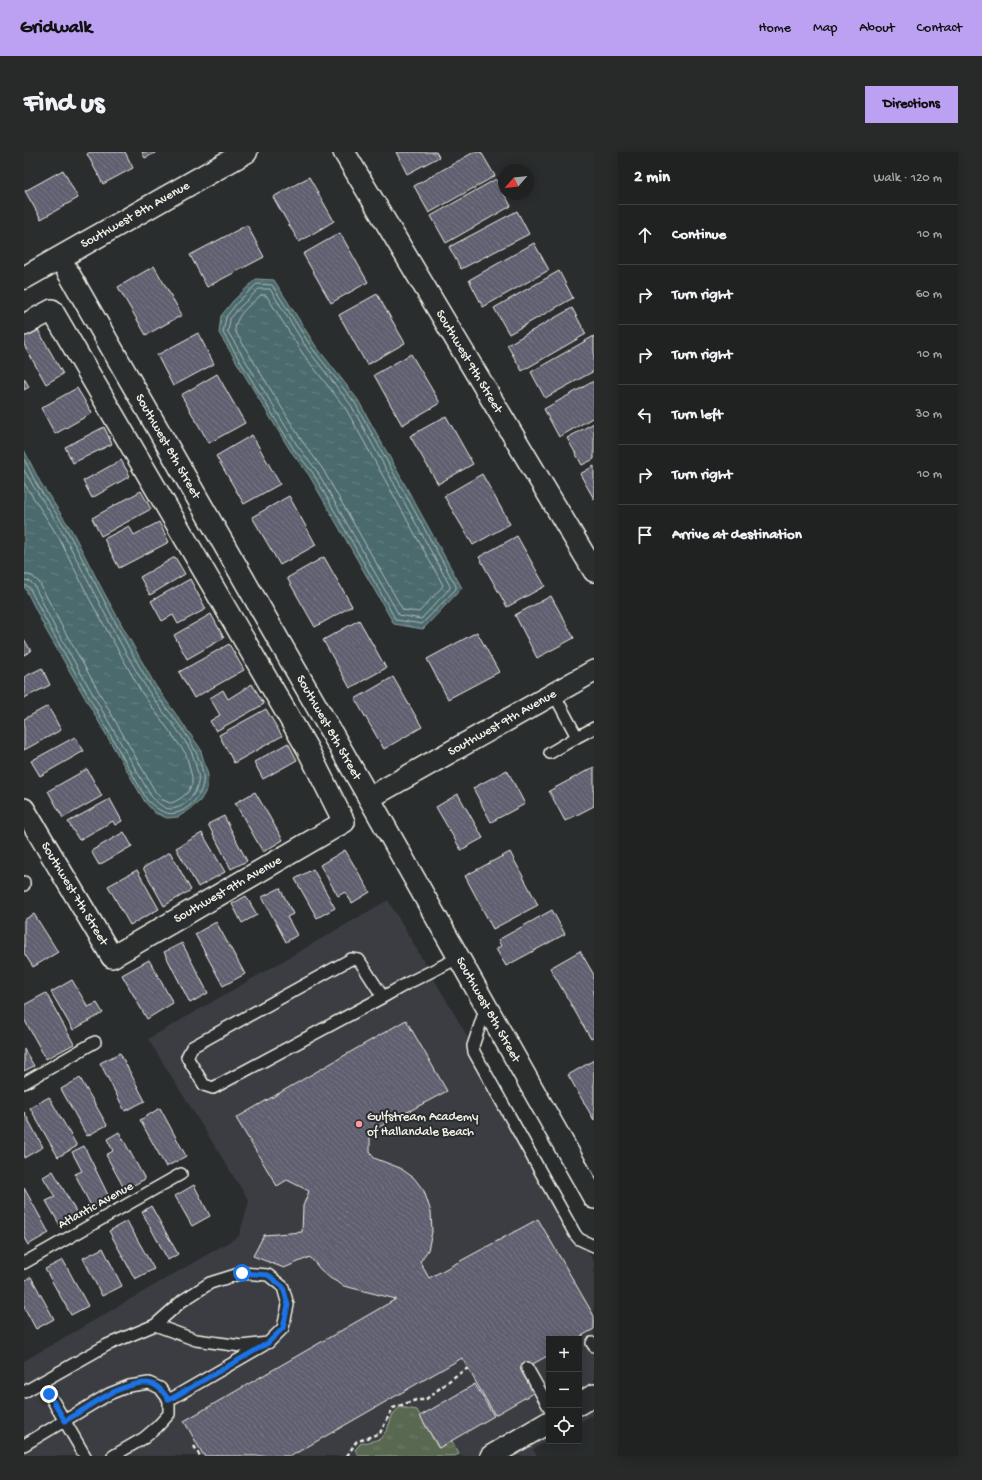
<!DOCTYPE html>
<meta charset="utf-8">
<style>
:root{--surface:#202222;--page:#282a2a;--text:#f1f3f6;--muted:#a2a4a5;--line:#3d3f40;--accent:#bca0f2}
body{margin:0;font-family:"Gochi Hand",sans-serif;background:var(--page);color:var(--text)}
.controls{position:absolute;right:12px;bottom:12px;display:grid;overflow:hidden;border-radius:0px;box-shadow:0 2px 10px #0003}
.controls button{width:36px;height:36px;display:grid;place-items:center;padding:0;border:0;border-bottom:1px solid var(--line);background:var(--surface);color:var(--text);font:20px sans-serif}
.compass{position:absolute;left:474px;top:12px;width:36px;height:36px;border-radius:50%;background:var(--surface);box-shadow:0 2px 10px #0003;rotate:242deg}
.stop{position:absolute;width:12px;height:12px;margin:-9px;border:3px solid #1a73e8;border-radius:50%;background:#fff}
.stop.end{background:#1a73e8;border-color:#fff;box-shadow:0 1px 4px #0008}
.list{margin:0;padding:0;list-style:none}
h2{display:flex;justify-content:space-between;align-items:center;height:52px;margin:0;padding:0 16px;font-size:17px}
h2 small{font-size:13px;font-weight:400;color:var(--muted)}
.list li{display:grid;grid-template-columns:26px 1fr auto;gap:12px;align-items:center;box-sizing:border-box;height:60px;padding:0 16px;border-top:1px solid var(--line)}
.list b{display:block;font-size:15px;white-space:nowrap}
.list em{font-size:13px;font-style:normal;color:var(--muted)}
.icon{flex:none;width:22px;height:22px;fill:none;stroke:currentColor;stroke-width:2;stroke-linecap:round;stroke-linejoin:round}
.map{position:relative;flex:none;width:570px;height:1304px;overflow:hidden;border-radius:0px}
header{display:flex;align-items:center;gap:24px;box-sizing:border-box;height:56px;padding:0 20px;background:var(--accent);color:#111}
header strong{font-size:19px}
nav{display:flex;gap:22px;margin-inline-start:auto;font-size:14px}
.intro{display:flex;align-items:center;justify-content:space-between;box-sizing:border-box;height:96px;padding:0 24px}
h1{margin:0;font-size:28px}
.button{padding:10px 18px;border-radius:0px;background:var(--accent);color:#111;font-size:14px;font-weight:700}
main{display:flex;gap:24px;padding:0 24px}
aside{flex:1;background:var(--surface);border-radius:0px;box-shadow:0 2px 10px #0003}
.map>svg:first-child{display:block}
</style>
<header>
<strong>Gridwalk</strong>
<nav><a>Home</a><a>Map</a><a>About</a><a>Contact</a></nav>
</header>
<div class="intro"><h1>Find us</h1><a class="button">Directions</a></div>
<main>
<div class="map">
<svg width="570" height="1304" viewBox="0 0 570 1304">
<defs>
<pattern id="park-tufts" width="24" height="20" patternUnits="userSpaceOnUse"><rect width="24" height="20" fill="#596851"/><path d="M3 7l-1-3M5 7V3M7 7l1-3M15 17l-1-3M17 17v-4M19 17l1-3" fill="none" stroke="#717e6a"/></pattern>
<pattern id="water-ripples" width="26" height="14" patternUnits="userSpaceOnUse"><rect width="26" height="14" fill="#4b6a6d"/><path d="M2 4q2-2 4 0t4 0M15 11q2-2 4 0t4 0" fill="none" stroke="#668082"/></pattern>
<pattern id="building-back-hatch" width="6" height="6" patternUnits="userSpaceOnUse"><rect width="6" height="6" fill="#605e70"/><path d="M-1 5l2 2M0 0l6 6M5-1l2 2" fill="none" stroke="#777684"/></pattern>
</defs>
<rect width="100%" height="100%" fill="#2a2d2e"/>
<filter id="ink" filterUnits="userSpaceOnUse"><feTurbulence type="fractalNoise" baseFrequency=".025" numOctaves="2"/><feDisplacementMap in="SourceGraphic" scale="8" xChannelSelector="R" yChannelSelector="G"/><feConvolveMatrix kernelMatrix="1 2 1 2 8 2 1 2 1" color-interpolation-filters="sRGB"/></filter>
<g filter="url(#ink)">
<path fill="#3a3c42" d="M364,748L449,894L570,1110V1262L555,1271V1187H525V1288L509,1297L513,1304H0V1209L215,1084L225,1049L124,887Z"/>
<path fill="url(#park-tufts)" stroke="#a6ac9c" d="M376,1255L393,1258L414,1296L428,1289L435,1302L431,1304H335L331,1298L336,1292L356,1287L363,1278L369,1262Z"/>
<path fill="url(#water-ripples)" stroke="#8fa09e" d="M232,127L250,128L291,193L334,248L438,436L399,477L370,472L285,323L266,298L195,181L197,164L209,149Z
M0,298L16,330L48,379L79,439L131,533L176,596L184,623L183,637L176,649L165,658L154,665L143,666L131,661L121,650L22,478L0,434Z"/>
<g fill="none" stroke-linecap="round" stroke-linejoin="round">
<path stroke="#b0bbb7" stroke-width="1" d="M233,132L248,133L288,196L331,251L432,434V437L398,472L372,468L289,321L269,296L199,181L202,165L212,152Z
M235,137H246L284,198L327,253L426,434V436L397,467L375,463L293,319L273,293L204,180L206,167L216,155Z
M237,143H242L279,202L322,257L419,433L418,435L395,460L379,458L298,316L278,289L211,179C211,163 226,153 237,143Z
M0,307C4,315 8,323 12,331C22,349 36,364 45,382C73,433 97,485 127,534C145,563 173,588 179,622C182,638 168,657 152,661C140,664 131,655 123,648L26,476L5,435L0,433
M0,318C12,341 29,362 41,385C68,436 93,488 123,537C136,558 155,577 167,599C170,605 172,615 174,622C177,637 163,656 147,657C139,657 133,650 127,644L30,474L10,433L5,429L0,428
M0,331L35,386L65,446L118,541L162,602L168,625V632L164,640L157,646L150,650L146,651L139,648L132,641L36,471L15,430L8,424L0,422"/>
</g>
<path fill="url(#building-back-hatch)" stroke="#f4f1e8" d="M66,0H101L109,16L79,32L63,2Z
M118,0H133L121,6Z
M372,0H412L415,5L383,22Z
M450,0H457L471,24L405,61L390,34Z
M39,18L54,46L17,67L1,39Z
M285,25L310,69L275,90L249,45Z
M472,27L487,54L422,91L407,64Z
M493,59L505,82L437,117L425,95Z
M223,73L240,105L183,135L166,103Z
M316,81L344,130L307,151L279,102Z
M510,91L525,118L459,155L445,128Z
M130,114L158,163L122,183L94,135Z
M535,119L549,146L485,182L470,156Z
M353,142L381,191L343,213L315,163Z
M548,156L562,182L498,219L483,193Z
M13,176L39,222L22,232L0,193V184Z
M174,181L190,212L149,234L133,203Z
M570,184V219L521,246L507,220Z
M387,202L416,251L378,273L350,223Z
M193,222L221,271L185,291L157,243Z
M0,226L5,235L0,238Z
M570,229V265L535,285L520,257Z
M53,236L68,261L31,282L17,256Z
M422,264L449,312L414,332L386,284Z
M570,271V307L558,313L543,286Z
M80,275L88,292L49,311L41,295Z
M228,283L256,332L220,352L192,304Z
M97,308L106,324L68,346L59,329Z
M570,314V347L556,322Z
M458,322L486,372L449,393L420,344Z
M117,339L127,357L77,384L68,366Z
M265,344L292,393L256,413L228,365Z
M135,370L145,390L95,416L80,387L105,374L110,383Z
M493,384L521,434L483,455L455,405Z
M151,405L161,422L126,443L116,425Z
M300,405L328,454L291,475L263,426Z
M166,427L182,457L154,472L149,463L138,469L127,449Z
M527,444L550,486L513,506L491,463Z
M187,462L200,486L163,507L150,483Z
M335,468L362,516L326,536L299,488Z
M453,480L475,520L424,547L403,507Z
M0,487L7,499L0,503Z
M205,492L220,518L170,546L155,520Z
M18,516L26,533L0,546V525Z
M369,525L398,575L360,597L331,547Z
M228,532L240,552L192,579L186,569L196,563L186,546L199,538L204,547Z
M24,554L37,578L0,598V567Z
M242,557L258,584L210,611L195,583Z
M51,585L60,599L16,624L7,609Z
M264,591L273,608L239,627L230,610Z
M570,615V654L541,669L525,639Z
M63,617L78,644L39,666L24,639Z
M483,618L501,652L467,670L449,636Z
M231,640L259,688L239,700L211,651Z
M434,642L459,686L437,698L412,655Z
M86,647L98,669L91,673L89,669L55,688L44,670Z
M200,664L223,709L207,717L184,672Z
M100,680L108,694L75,713L67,699Z
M178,681L201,720L174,735L152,696Z
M321,698L346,740L328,751L321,740L314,744L296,713Z
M146,700L167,738L140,754L119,716Z
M486,700L514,753L469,777L441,724Z
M289,717L311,756L293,766L271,727Z
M113,718L135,757L106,773L84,734Z
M256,736L269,762L263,765L273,783L262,790L238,745Z
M222,744L233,763L218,771L208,752Z
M528,758L541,782L482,814L472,797L477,794L474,788Z
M10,762L34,800L9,815L0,801V768Z
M192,770L221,822L199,834L171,782Z
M158,791L184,841L166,851L140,800Z
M556,799L570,823V885L567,887L526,816Z
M125,808L149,851L123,867L98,823Z
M48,828L64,855L73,851L79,861L49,878L27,840Z
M22,841L50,892L22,907L0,867V853Z
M382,868L423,939L346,980V999L350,1006L376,1016L390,1026L400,1039L407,1060L408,1080L404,1098L396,1110L405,1126L514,1067L570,1164V1177L552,1187H525V1203L498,1218L511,1240L471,1263L438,1206L267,1304H180L160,1269L372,1147L320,1134L306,1126L296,1117L286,1105L260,1116L229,1104L240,1083L278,1080L279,1054L285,1039L263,1028L253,1034L212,966Z
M0,897L10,914L0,919Z
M96,901L121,949L101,959L76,911Z
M570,908V968L544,923Z
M56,926L83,973L63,984L37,937Z
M25,945L53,994L34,1005L6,956Z
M136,956L162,1004L142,1015L116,968Z
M0,960L19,995L0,1006Z
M95,980L121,1027L101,1038L82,1003L89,999L83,987Z
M60,994L86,1047L68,1056L51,1022L58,1019L48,1000Z
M29,1019L55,1065L37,1075L22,1049L31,1045L19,1025Z
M170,1033L186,1064L168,1074L151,1044Z
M0,1036L25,1081L4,1093L0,1086Z
M127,1054L154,1102L144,1108L118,1060Z
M103,1069L130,1117L111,1127L85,1079Z
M79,1096L98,1134L78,1144L59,1106Z
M39,1108L64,1154L47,1163L21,1117Z
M7,1125L30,1167L12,1177L0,1155V1129Z
M451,1232L470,1264L415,1296L396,1264Z"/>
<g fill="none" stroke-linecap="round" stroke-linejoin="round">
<g stroke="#f4f1e8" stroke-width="14">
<path id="service" d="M553,585L570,576
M526,601L553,585L530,542
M0,730V733
M359,845L335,808L327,807L168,895L163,905L180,933L189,936L359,845L384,831L434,806
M462,855L449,894L450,900L551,1082L555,1087L570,1094
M0,931L71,890
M0,1111L157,1022
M568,1191L570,1194
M503,1216L525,1255
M18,1230L61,1304
M0,1240L83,1193L131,1173L158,1149L186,1131L218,1121L244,1123L259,1135L264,1153L259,1176L244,1191L217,1194L172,1188L131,1173
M145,1248L240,1193
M0,1293L85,1242L105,1234L125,1231L136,1236L145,1248V1262L133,1275L120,1286L89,1304"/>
</g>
<g stroke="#f4f1e8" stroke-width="24">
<g id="minor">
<path id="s1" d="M320,0L570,419"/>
<path id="s2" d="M36,106L345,646L570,1046"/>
<path d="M0,173L28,158L283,596L320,670L88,805L0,657"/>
<path id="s3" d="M345,646L570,519"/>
<path d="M555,1252L570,1243"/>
<path d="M467,1304L525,1270"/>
</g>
</g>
<g stroke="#f4f1e8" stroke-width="25">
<g id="tertiary">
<path id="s4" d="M0,126L222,0"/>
</g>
</g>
<path stroke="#f4f1e8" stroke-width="2.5" stroke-dasharray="4 3" stroke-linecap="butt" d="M170,1294L176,1304
M323,1304L332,1290L356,1281L369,1256L392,1248H401L430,1225L444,1216"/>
<use href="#service" stroke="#2a2d2e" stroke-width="11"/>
<use href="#minor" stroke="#2a2d2e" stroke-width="21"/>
<use href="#tertiary" stroke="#2a2d2e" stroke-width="22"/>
</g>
</g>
<g fill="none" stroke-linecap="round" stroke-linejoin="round" filter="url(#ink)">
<path stroke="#1a73e8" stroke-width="5" d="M25,1242L41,1269C63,1256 98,1229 124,1231C134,1232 140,1241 145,1248L244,1191L259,1176L264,1153L259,1135L244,1123L218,1121"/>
</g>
<circle fill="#ff9aa2" stroke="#2a2d2e" stroke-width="1.5" cx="335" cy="972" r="4"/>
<g text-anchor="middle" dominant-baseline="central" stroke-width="4" stroke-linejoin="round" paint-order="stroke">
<g font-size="13" fill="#f4f1e8" stroke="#2a2d2e">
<text stroke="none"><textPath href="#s4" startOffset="128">Southwest 8th Avenue</textPath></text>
<text stroke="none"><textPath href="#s1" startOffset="244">Southwest 9th Street</textPath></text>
<text stroke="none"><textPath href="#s2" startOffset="217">Southwest 8th Street</textPath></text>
<text stroke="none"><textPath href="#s3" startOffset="153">Southwest 9th Avenue</textPath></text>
<text stroke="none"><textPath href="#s2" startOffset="541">Southwest 8th Street</textPath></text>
<text transform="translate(204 738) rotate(-30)">Southwest 9th Avenue</text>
<text transform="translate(50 742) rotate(59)">Southwest 7th Street</text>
<text stroke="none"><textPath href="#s2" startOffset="865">Southwest 8th Street</textPath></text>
<text transform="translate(72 1054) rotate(-29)">Atlantic Avenue</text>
</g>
<g font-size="13" fill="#f4f1e8" stroke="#2a2d2e" text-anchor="start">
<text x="343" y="965">Gulfstream Academy<tspan x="343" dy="15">of Hallandale Beach</tspan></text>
</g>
</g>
</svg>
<div class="controls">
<button>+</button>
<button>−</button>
<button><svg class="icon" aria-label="locate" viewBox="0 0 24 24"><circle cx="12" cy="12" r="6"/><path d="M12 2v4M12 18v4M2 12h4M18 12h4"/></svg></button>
</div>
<svg class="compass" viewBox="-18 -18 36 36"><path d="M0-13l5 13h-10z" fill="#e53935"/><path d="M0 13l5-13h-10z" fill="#a2a4a5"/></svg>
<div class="stop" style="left:218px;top:1121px"></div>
<div class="stop end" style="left:25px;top:1242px"></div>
</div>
<aside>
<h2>2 min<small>Walk · 120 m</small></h2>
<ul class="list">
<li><svg class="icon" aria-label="ahead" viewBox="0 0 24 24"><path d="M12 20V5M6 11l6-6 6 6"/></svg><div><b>Continue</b></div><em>10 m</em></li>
<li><svg class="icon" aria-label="right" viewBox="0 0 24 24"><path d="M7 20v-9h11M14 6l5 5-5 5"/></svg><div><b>Turn right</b></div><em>60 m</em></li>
<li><svg class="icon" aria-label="right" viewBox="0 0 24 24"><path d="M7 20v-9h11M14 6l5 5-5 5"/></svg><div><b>Turn right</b></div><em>10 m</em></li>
<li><svg class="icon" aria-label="left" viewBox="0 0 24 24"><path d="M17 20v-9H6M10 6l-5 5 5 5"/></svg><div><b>Turn left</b></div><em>30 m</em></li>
<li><svg class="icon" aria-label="right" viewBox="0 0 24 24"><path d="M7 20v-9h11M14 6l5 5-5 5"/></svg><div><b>Turn right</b></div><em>10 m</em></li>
<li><svg class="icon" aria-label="arrive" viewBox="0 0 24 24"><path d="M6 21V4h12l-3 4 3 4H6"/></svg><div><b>Arrive at destination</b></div></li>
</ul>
</aside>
</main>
